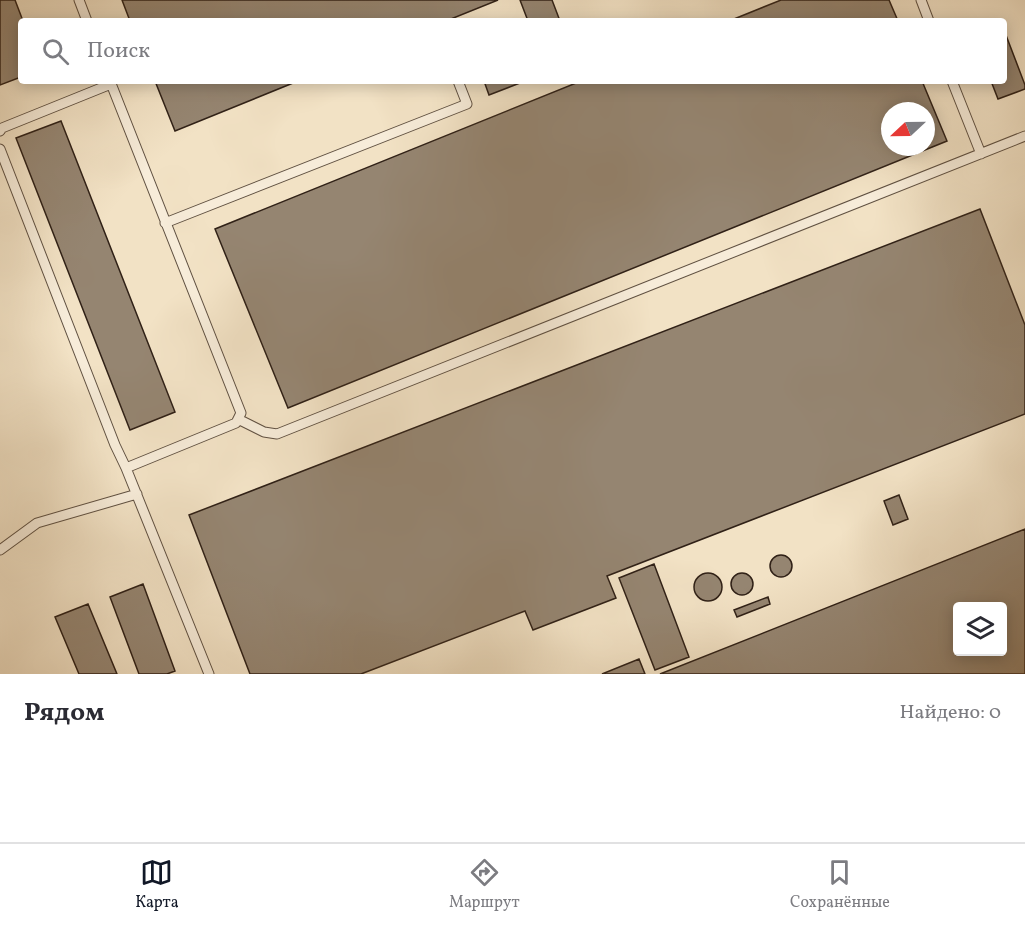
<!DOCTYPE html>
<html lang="ru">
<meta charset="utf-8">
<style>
:root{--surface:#fff;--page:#f2f2f3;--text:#2b2b33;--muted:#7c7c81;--line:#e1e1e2;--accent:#111827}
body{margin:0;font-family:Vollkorn,serif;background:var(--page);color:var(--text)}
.controls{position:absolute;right:18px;bottom:18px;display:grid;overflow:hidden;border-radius:6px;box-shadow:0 3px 15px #0003}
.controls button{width:54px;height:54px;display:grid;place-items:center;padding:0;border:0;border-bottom:2px solid var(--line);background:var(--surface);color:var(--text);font:30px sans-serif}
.compass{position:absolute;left:881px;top:102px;width:54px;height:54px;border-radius:50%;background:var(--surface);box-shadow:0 3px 15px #0003;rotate:248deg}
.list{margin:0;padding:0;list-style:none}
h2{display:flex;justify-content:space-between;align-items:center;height:78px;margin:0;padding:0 24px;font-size:26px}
h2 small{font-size:20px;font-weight:400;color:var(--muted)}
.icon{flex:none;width:33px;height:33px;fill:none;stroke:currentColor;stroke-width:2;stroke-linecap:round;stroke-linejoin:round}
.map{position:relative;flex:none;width:1025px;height:674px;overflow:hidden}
.search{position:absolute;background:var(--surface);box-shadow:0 3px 15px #0003;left:18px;right:18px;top:18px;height:66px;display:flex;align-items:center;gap:15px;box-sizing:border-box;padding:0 21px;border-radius:6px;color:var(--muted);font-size:22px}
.sheet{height:168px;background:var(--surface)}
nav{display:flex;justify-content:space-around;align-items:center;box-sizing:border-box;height:84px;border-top:2px solid var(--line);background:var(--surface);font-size:16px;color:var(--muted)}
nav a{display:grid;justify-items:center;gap:3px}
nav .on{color:var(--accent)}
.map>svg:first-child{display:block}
</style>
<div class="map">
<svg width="1025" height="674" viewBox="0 0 1025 674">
<rect width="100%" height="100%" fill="#f2e2c5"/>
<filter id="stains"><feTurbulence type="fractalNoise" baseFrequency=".00333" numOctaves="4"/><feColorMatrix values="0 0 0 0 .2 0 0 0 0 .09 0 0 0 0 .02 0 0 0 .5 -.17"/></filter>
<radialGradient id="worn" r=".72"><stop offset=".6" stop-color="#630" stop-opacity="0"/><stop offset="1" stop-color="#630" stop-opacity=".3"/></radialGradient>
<path fill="#958571" stroke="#302117" stroke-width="1.5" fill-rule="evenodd" d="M0,0H15L23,21H21V77L0,85Z
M122,0H498L446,21H130Z
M520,0H552L560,21H528Z
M781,0H889L898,21H729Z
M1004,30L1025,85V89L998,99L991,81H1004Z
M155,81H298L175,131Z
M484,81H525L489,95Z
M581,81H922L947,141L288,408L215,229ZM890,111H926V147H890Z
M61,121L175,412L130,430L16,138Z
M980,209L1025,325V414L607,576L616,598L533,630L525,611L361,674H250L189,515Z
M899,495L908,519L893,525L884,501Z
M1025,529V674H660ZM958,606H1002V652H958Z
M770 566a11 11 0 1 1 22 0a11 11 0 1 1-22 0Z
M654,564L689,657L655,670L619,578Z
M731 584a11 11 0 1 1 22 0a11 11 0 1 1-22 0Z
M694 587a14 14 0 1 1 28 0a14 14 0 1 1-28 0Z
M143,584L175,671L167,674H139L110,597Z
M768,597L770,604L737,617L734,610Z
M88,604L117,674H79L55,617Z
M639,659L645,674H602Z"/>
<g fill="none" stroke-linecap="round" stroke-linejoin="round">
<g stroke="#605142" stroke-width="11">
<path id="service" d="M79,0L87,21
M921,0L929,21
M110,81L241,413L236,423L126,468L209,674
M952,81L981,154
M0,131L2,128L111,84
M0,149L115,445L126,468
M165,223L467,104L458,81
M238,419L264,432L277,434L1025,136
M0,550L37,523L137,494"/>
</g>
<use href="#service" stroke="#f7ecd9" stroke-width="9"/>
</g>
<rect width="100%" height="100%" filter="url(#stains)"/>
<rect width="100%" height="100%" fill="url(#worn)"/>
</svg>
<div class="controls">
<button><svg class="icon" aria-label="layers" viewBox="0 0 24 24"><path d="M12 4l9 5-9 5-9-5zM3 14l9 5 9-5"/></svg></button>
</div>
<svg class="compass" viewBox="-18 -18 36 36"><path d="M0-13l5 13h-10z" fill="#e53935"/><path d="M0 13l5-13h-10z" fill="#7c7c81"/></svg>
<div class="search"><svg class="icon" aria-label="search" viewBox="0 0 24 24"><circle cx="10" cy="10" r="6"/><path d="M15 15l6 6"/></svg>Поиск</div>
</div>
<section class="sheet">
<h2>Рядом<small>Найдено: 0</small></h2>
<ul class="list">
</ul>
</section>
<nav>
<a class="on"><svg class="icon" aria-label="map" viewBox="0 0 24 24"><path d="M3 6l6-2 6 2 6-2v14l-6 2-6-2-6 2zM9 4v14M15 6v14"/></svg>Карта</a>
<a><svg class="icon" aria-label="directions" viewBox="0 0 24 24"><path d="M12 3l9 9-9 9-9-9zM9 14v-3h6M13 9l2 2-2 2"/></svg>Маршрут</a>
<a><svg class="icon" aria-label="saved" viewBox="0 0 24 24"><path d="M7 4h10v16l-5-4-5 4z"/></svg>Сохранённые</a>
</nav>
